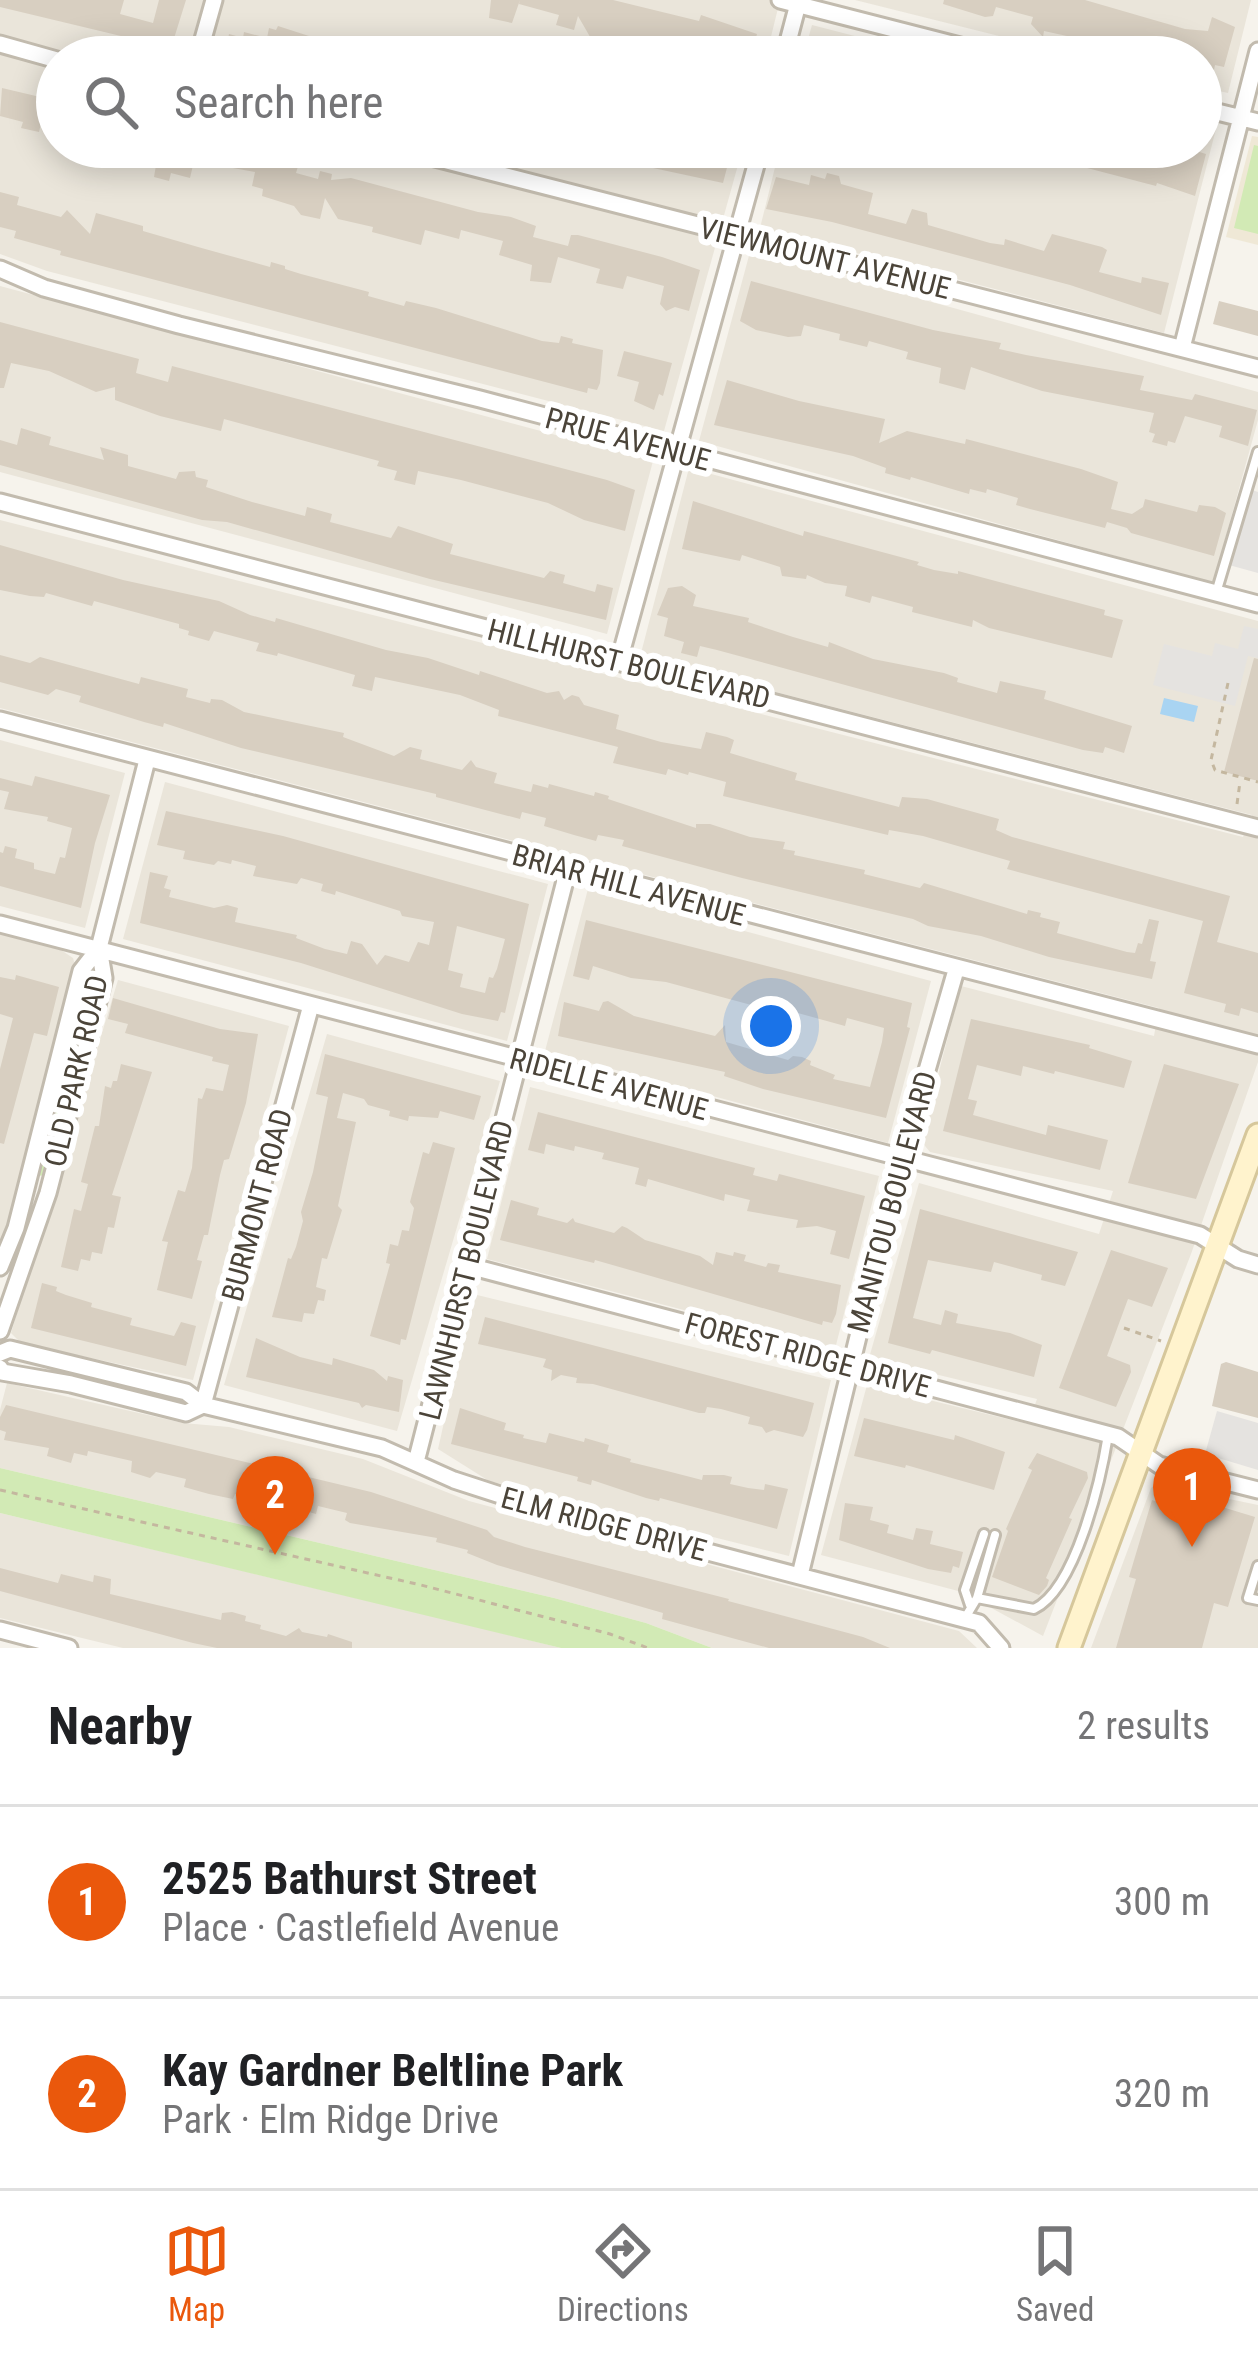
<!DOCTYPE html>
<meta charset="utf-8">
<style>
:root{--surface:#fff;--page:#f2f2f2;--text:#202124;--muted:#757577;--line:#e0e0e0;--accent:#ea580c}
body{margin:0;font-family:"Roboto Condensed",sans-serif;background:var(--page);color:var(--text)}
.you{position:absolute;left:771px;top:1026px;width:42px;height:42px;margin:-30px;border:9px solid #fff;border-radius:50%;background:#1a73e8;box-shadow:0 0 0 18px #1a73e833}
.badge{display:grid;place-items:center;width:78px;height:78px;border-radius:50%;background:var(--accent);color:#fff;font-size:39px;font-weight:700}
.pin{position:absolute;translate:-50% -99px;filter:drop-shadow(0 3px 6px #0008)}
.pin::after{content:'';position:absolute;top:63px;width:42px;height:36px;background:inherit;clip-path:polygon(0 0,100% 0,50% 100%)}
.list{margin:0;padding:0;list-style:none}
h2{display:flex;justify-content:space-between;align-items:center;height:156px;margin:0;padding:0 48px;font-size:51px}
h2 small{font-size:39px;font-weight:400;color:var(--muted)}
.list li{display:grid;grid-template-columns:78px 1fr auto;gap:36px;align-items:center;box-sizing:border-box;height:192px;padding:0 48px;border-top:3px solid var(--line)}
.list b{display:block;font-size:45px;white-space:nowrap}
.list p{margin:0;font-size:39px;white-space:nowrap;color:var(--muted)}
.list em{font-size:39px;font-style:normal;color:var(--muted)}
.icon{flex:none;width:66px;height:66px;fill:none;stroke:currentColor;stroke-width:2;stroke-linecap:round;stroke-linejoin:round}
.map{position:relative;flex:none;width:1258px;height:1648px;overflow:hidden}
.search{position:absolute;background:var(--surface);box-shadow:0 6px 30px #0003;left:36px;right:36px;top:36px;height:132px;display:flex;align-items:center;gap:30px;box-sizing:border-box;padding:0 42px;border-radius:66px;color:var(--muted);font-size:45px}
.sheet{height:540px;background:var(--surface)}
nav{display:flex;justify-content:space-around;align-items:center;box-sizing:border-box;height:168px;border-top:3px solid var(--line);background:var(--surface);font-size:33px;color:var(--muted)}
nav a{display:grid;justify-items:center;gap:6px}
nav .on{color:var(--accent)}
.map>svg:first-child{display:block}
</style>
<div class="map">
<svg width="1258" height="1648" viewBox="0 0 1258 1648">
<rect width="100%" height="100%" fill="#f6f3ec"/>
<path fill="#eae5da" d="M0,0H780L766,57H57V147H743L664,431L47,271L0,254Z
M855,0H1251L1228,93L1201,87V57H1083Z
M812,25L936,57H803Z
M1201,125L1216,129L1164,333L760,228L780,147H1201Z
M750,252L1258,392V420L1213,583L699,441Z
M0,286L653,461L607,634L0,472Z
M689,468L1258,621V1062L1191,1254L1043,1636L962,1592L821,1555L867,1385L1028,1424L1037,1399L869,1358L919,1183L1099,1234L1113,1191L930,1152L921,1141L961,986L1154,1036L1159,1008L0,708V520L1243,837L1252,815L640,657Z
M0,740L125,773L85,928L0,906Z
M165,782L548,884L507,1041L123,939Z
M588,889L931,981L888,1143L545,1051Z
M0,934L61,950L73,958L75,965L0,1254Z
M118,980L289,1026L193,1380L21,1343L11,1333Z
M327,1034L500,1081L397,1431L224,1385Z
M530,1087L879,1176L835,1349L487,1259Z
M473,1294L831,1380L789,1556L489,1481L438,1449Z
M7,1383L183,1423L229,1427L363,1459L469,1501L959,1631L977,1648H712L646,1623L554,1598L0,1468V1410Z
M1157,1484L1258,1505V1648H1091L1151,1488Z
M0,1513L465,1624L561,1648H123L0,1618Z"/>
<path fill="#efe8d6" d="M1252,136L1258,137V245L1226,237Z"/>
<path fill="#d2eab5" d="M1254,145L1258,146V234L1234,228Z
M93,973L96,981L48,1170L41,1176L37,1173L86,978Z
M77,1373L184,1397L188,1402L186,1405L75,1381Z
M0,1468L554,1598L646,1623L712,1648H561L0,1513Z"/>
<path fill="#e5e3e0" d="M1249,489L1258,492V573L1229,565Z
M1244,626L1258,629V658L1248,656L1235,706L1153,685L1164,644L1212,656L1215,643L1238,649Z
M1217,1411L1258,1423V1470L1205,1454Z"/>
<path fill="#a9d4f2" d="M1164,698L1198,706L1194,722L1160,714Z"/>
<path fill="#d8cfc1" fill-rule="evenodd" d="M0,0H124L120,14L153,23L159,0H186L171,48L0,7Z
M491,0H520L512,23L489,18Z
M520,0H613L699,21L701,15L757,34L751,57L684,56L651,47L649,55L613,46L609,56L600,54L578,16L574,30L556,25L559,15L519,4Z
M944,0H1085L1185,29L1208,31L1212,17L1235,27L1224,67L1215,65L1214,70L1201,67V57H1144L1145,54L1131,50L1044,31L1043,37L1031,24L1033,17L996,7L993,16L985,17L943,4Z
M278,26L346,48L347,44L380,53L379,57H224L229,34L243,38L244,32L267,38L269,28L276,30Z
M2,88L57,101V123L42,119L39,132L21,128L23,122L0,116Z
M159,147H255L254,151L262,155L299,163L296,173L318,179L320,171L332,174L331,180L351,178L478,212L511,217L536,226L533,237L568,246L571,235H578L662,257L700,270L689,311L675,307L666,311L660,304L664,286L627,276L623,289L596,283L600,269L558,257L551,283L530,281L532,265L499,255L503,241L461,230L459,239L425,230L421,245L372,232L373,227L338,219L325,198L320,219L301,215L294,206L262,196L263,189L252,186L255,172L194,161L190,178L171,173L169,181L154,177Z
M598,147H683L729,160L723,183L625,162L626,159L597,151Z
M1023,147H1183L1206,154L1195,196L1157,183L1156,186L1022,151Z
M827,173L839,176L841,184L873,193L868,214L906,224L912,209L927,213L928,225L990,243L1004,245L1005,239L1044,251L1052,234L1102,247L1107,250L1099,272L1141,283L1142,277L1169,283L1161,315L1070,285L832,222L766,209L776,177L809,185L811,175L825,179Z
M0,192L19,197L17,205L61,217L67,210L90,234L96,213L143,226V231L198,247L270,267L271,262L285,266V269L301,274L369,292L368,296L404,306L406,301L436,308L542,341L559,343L561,336L573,339L572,343L603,350L600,383L597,390L588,388L587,393L60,255L61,251L14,238L16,231L0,227Z
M751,281L933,330L1001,343L999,349L1026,355L1144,376L1140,390L1192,400L1195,394L1257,410L1248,446L1219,437L1222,426L1185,416L1175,443L1168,441L1167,446L1152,442L1155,434L1149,432L1154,413L1042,391L971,367L965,390L939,383L941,368L906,359L908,352L869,341L867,347L839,340L840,334L804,325L801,336L788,337L756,330L740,321Z
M1219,301L1258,311V336L1213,324Z
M0,322L139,359L136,373L168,382L172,366L607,480L635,490L625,531L584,520L548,503L461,480L418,471L415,485L394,480L397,471L377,466L379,461L224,419L221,431L160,416L115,400V387L96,392L49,371L11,363L4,388H0Z
M624,351L672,363L663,396L659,394L654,410L634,401L639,382L617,376Z
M727,380L799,401L885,419L879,443L907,431L965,444L966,439L1081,469L1118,482L1111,509L1132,514L1143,507L1145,499L1197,512L1199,505L1215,507L1226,513L1214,556L1131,533L1127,528L1107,522L1105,528L1030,509L1016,505L1018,498L987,489L986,493L970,489L969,494L911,477L910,480L885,473L886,468L853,456L714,425Z
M21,428L51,437L49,445L104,460L100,447L128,455V466L176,479L179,472L195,471L196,477L208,480L206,487L252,502L305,516L307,507L332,514L330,522L391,538L398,526L453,544L450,554L544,578L550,571L565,575L563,583L595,592L597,584L613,588L606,620L430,579L227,522L202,520L0,465V440L17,445Z
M693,501L803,536L804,531L919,562L917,565L934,570L958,574V571L1105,610L1104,615L1123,620L1112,658L989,628L973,620L972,627L912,612L913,607L872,596L870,603L845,596L847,586L825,583L807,575L806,579L782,576L780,567L742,555L740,561L682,549Z
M0,545L123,580L219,601L250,615L275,622L276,618L386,650L428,658L479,675L480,671L547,693L559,691L564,700L572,695L579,697L584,705L619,715L616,729L661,742L701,749L706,732L727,737L734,740L730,753L797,773L795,780L899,807L902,797L927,799L999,819L996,830L1012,837L1230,896L1217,942L1258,953V1013L1241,1008L1239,1016L1224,1012L1226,1004L1184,993L1203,921L1007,869L1010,861L923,836L889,830L888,835L723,796L726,782L689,772L688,775L668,769L666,775L613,763L618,747L498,716L499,710L460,695L375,677L372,691L352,686L355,675L278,653L277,656L256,651L259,643L214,631L209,641L188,635L189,631L179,628V624L94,601L92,606L46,593L44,597L30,596L0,590Z
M682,586L696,595L693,606L749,618L748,622L793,637L828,647L829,642L873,659L944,673L958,678L957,682L997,693L1000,681L1046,691L1044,699L1132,726L1124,753L1105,747L1103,753L1083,750L717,650L700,646L697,657L681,653L684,642L664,636L668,618L657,615L668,588Z
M0,655L30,663L40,657L139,684L141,677L188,689L186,697L210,703L211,699L222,700L244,712L344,733L343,737L394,756L410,747L422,750L420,759L462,770L471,760L476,767L497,773L494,783L531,792L533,784L548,788L549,784L594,796L595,792L609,796L608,799L696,828V824H710L750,837L785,842L783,849L795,851L794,855L865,870L864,874L920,888L924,883L1027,914L1028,910L1041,913L1040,917L1060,922L1057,933L1127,952L1135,953L1138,943L1142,944L1149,919L1159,921L1150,961L1156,962L1152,979L1049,957L981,936L928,926L913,919L742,878L622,846L624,840L598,835L596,841L574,835L544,826L546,818L522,812L520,819L436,797V794L241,748L164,723L163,727L144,722L79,702L81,696L56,689L48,695L0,682Z
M1254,658L1258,659V781L1224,772Z
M35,776L110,795L95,843L81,908L0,886V852L3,853L5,846L17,849L15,858L34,863V869L55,874L60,857L65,858L72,828L47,821L48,817L4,809L9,792L0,790V778L32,786Z
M166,811L283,836L529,904L505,1013L501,1012L498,1021L462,1014L301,963L140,923L150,872L168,876L164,888L171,890L169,897L214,908L227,905L238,908L235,922L297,935L296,938L325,949L347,954L351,941L362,944L377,965L385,955L409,962L418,942L429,945L434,922L402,916L400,911L336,891L335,895L321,891L323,884L301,878L297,884L253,876L256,866L232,860L231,864L218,861L214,865L183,859L185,851L157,845ZM457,926L505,939L497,969L493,978L489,977L485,993L460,987L463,974L448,970Z
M586,920L912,1003L907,1027L910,1028L886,1118L763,1089L724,1076L725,1072L558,1036L564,1002L599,1011L603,1002L608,1001L634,1016L715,1036L725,1025L726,1042L788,1060L793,1056L802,1057L811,1061L810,1065L835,1075L833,1079L870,1087L882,1042L884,1028L847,1018L845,1026L765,1004L755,1006L666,982L631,978L593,966L589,980L573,976Z
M16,975L59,987L47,1036L34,1033L4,1144L0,1143V1069L13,1018L0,1014V977L15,980Z
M113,998L220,1029L258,1034L246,1103L229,1159L224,1160L220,1175L208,1235H204L197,1260L202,1261L192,1299L157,1290L168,1242L162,1241L178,1190L185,1192L192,1168L198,1098L202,1099L206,1088L223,1091L229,1065L212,1061L213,1057L125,1033L128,1024L108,1019Z
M971,1019L1090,1045L1089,1048L1132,1061L1124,1088L1055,1071L1054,1074L1023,1066L1021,1076L977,1065L968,1099L977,1101L973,1115L1046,1135L1048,1125L1108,1140L1100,1170L943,1131Z
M325,1054L481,1096L474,1120L440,1111L438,1118L409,1116L408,1121L389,1116L390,1111L368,1105L364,1099L343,1093L337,1118L356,1122L338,1206L342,1210L327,1259L322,1258L316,1287L326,1290L324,1301L318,1300L314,1314L304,1313L302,1322L272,1317L288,1258L291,1259L296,1247L303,1221L301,1212L313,1172L328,1097L316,1094Z
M121,1064L152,1072L112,1195L121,1197L114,1228L108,1227L102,1254L92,1252L90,1261L81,1259L78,1271L61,1267L74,1209L81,1211L88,1184L81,1182L95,1126H99L105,1086L111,1088L113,1081H117Z
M1164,1064L1239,1084L1196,1199L1128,1183Z
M538,1112L755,1168L753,1175L777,1181L779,1174L865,1196L849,1259L830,1254L836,1231L817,1226L796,1228L798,1220L747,1211L750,1200L725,1194L724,1201L648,1179L646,1187L635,1184L639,1168L602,1159L604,1153L575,1146L574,1151L546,1144L544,1154L528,1150Z
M433,1142L455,1148L406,1340L401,1339L400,1345L370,1336L390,1264L386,1263L390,1244L398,1246L402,1230L409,1231L414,1208L410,1202L423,1152L429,1154Z
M511,1200L539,1208L537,1215L567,1223L573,1218L575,1222L614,1233L622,1226L627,1228L645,1240L700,1256L713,1265L716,1252L733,1256L734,1252L746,1255L744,1261L766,1267L768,1263L780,1265L778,1272L841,1285L836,1314L832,1323L823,1321L822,1325L595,1260L594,1263L500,1240Z
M920,1209L1078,1252L1065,1286L1041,1280L1042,1275L994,1262L991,1272L928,1260L913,1318L941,1325L945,1310L958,1314L956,1323L1010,1333L1042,1345L1034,1377L932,1350L930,1354L888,1343Z
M1111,1250L1168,1268L1152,1307L1128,1299L1107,1356L1130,1365L1131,1372L1116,1407L1059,1388Z
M42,1283L57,1287L56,1291L66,1295L92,1303L91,1307L132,1318L130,1325L174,1336L181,1322L196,1326L186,1366L31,1328Z
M485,1317L814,1403L807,1430L803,1437L774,1430L766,1433L762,1427L748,1424L750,1417L721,1409L707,1407L705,1413H699L593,1384L576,1383L577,1378L561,1375L551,1381L552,1370L543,1367L546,1359L478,1344Z
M256,1338L300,1357L332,1365L333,1358L374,1370L387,1381L388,1376L403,1380L399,1412L366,1405L362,1408L359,1403L246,1377Z
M1226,1362L1258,1372V1418L1212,1406L1221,1364Z
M6,1405L371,1492L487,1530L494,1537L525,1547L729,1599L728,1601L863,1637L890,1648H769L662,1619L663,1613L497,1565L467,1553L468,1550L436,1542L437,1538L350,1523L345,1520L347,1513L318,1506L316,1514L302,1510L299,1523L287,1520L291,1508L235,1494L233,1499L209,1494L184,1487L186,1479L156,1472L150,1478L131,1472L132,1461L88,1451L87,1456L74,1453L71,1463L47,1456L49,1448L4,1440L6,1432L0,1430V1417Z
M460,1408L506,1423L504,1430L524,1435L523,1438L546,1443L549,1433L584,1442L585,1438L609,1445L607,1452L631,1459L630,1462L667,1471L702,1480L703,1475H724L732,1477L730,1484L748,1488L764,1490L765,1484L788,1489L777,1529L660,1498L659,1501L646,1498L592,1480L591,1485L577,1481L578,1477L451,1444Z
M864,1418L954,1440L955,1435L1005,1452L994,1490L906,1465L905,1468L854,1456Z
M1037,1453L1087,1472L1088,1478L1069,1518L1072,1519L1046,1578L1049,1580L1047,1586L1039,1595L992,1577L1008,1531L1006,1529L1032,1470L1028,1468Z
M1173,1492L1255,1517L1228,1607L1214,1603L1202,1648H1116L1136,1579L1129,1577L1152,1500L1169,1506Z
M845,1503L873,1507L870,1520L889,1525L887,1533L913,1540L916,1528L933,1531L930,1544L963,1552L959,1568L953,1566L951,1573L928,1569L839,1540Z
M0,1568L58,1583L61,1574L93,1582L94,1575L111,1579L110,1594L221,1620L222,1613L232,1612L246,1616L245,1621L261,1625L260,1629L286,1636L299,1628L302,1632L327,1637L328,1634L352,1642V1648H217L193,1643L0,1591Z"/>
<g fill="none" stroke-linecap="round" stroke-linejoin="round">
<g stroke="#c2bbae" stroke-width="14">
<path id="service" d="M1216,593L1258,452
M1258,1566L1248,1598L1258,1600
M977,1598L995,1535
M970,1605L965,1590L984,1534
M965,1618L977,1598L1034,1609C1076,1589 1101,1479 1108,1435"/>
</g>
<g stroke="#c2bbae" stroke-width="21">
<path id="minor" d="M780,0L1003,57
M0,44L57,60
M198,57L214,0
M784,57L799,0
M1201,108L1258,122
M392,147L1258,368
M0,269L44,288L179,325L480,399L1258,604
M1182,348L1258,51
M0,502L1258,828
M619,661L761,147
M0,720L1258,1045
M0,924L1200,1235L1238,1259L1258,1265
M469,1266L1118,1437L1159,1465L1258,1490
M0,1267L16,1228L81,971L99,948L147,760
M0,1331L48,1193L104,978L99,948
M0,1353L10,1349L186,1392L203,1405L382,1448L454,1480L540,1508L979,1623L1001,1648
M0,1368L2,1372L71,1384L186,1413L203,1405
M203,1405L311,1005
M416,1462L568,869
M800,1575L901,1160L956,970
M0,1630L69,1648"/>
</g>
<g stroke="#d6c79b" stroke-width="27">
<path id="secondary" d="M1069,1648L1258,1135"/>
</g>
<path stroke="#c4b79f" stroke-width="3" stroke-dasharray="6 6" stroke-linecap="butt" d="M1228,683L1211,760L1215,770L1258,782
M1237,804L1240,782
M1124,1328L1161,1341
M0,1490L421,1585L610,1634L648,1648"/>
<use href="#service" stroke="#fff" stroke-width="8"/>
<use href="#minor" stroke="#fff" stroke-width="15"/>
<use href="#secondary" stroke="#fff3cd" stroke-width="21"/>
</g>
<g text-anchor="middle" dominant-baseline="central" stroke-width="12" stroke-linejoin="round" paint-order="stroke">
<g font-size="30" fill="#4b4439" stroke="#fff">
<text transform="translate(825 258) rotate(14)">VIEWMOUNT AVENUE</text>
<text transform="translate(628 439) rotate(15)">PRUE AVENUE</text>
<text transform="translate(629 664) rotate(14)">HILLHURST BOULEVARD</text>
<text transform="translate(629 885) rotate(15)">BRIAR HILL AVENUE</text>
<text transform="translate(76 1071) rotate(-77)">OLD PARK ROAD</text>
<text transform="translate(609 1084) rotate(15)">RIDELLE AVENUE</text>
<text transform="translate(892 1202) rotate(-75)">MANITOU BOULEVARD</text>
<text transform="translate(257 1205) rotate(-75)">BURMONT ROAD</text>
<text transform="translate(466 1270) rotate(-76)">LAWNHURST BOULEVARD</text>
<text transform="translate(808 1355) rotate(15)">FOREST RIDGE DRIVE</text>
<text transform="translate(604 1524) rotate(15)">ELM RIDGE DRIVE</text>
</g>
</g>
</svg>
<div class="you"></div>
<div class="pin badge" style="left:1192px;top:1547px">1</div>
<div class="pin badge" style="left:275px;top:1555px">2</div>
<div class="search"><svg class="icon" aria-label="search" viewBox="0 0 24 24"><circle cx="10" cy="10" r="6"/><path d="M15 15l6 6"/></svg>Search here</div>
</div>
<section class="sheet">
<h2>Nearby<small>2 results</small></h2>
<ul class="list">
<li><span class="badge">1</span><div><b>2525 Bathurst Street</b><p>Place · Castlefield Avenue</p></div><em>300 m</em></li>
<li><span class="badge">2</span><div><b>Kay Gardner Beltline Park</b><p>Park · Elm Ridge Drive</p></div><em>320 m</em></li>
</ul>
</section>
<nav>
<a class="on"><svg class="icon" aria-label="map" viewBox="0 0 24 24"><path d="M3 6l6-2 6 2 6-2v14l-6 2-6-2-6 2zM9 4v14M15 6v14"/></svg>Map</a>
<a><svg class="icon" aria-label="directions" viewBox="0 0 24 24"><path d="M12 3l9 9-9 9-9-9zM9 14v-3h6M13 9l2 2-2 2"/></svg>Directions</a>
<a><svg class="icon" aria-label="saved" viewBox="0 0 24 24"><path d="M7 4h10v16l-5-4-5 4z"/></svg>Saved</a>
</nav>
